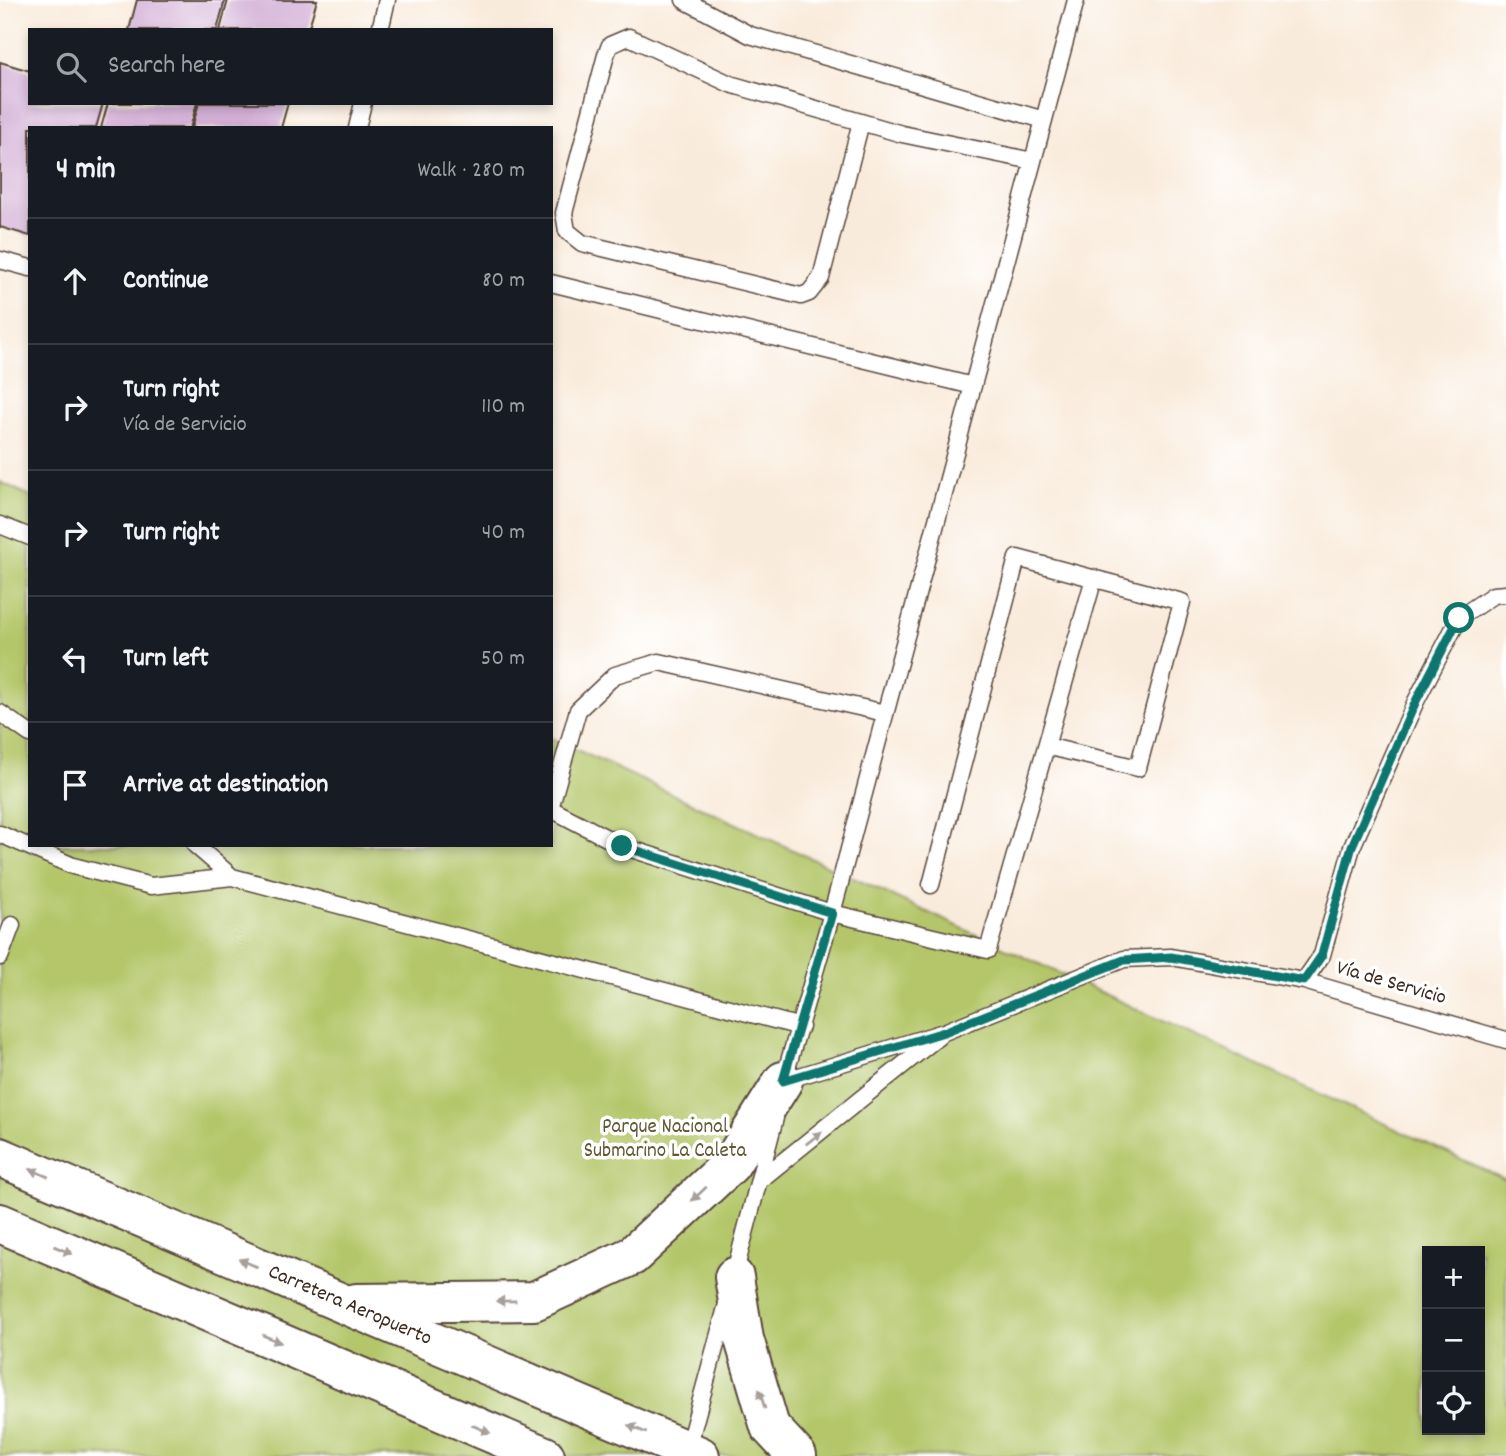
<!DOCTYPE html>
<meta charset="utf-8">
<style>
:root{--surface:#171b24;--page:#242831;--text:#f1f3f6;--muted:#9ea1a6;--line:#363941}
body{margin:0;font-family:Dekko,sans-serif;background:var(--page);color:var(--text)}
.controls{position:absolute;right:21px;bottom:21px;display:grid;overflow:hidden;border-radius:0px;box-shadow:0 4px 10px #0003}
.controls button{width:63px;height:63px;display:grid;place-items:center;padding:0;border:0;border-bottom:2px solid var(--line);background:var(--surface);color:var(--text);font:35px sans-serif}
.stop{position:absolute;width:21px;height:21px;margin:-16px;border:5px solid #0f766e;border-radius:50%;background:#fff}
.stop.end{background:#0f766e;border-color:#fff;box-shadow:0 2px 7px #0008}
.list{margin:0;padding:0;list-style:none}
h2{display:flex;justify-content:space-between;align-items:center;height:91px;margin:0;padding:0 28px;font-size:30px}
h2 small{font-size:23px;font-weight:400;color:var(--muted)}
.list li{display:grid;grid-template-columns:46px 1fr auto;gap:21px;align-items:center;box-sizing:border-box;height:126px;padding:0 28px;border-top:2px solid var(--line)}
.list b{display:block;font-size:26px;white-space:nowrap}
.list p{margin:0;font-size:23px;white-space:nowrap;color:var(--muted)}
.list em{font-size:23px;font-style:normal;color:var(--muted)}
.icon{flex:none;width:38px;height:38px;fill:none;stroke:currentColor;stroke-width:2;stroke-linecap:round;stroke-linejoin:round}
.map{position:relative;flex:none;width:1506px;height:1456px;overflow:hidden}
.search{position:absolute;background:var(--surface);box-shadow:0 4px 10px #0003;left:28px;top:28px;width:525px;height:77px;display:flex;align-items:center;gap:18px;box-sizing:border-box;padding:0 24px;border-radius:0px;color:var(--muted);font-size:26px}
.panel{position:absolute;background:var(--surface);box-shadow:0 4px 10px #0003;left:28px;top:126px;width:525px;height:721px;border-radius:0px}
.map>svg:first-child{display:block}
</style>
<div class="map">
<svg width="1506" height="1456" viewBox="0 0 1506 1456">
<rect width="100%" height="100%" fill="#fff"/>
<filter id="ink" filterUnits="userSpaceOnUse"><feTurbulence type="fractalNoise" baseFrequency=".0143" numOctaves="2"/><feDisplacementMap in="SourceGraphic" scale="14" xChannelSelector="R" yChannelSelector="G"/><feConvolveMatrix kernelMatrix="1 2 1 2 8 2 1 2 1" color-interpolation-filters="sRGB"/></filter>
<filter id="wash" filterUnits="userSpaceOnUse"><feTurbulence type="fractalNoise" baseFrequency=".00686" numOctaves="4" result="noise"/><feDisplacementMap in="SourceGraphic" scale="28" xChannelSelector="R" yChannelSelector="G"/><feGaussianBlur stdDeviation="1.57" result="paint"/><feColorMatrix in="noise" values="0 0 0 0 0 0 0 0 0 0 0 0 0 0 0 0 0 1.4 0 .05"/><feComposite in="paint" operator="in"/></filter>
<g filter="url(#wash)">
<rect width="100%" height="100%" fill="#f9ebdb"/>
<path fill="#b4c669" stroke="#787844" stroke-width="2" fill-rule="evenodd" d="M0,482L30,496V845H551V738L1506,1180V1456H0ZM1427,1251H1480V1430H1427Z"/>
<g id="blocks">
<path fill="#d3afd6" d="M137,0H225L217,30H129Z
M228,0H317L308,30H220Z
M0,62L30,71V103H103L96,128H30V236L0,227Z
M108,103H197L190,128H101Z
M199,103H288L281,128H192Z"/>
</g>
</g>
<g filter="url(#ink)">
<use href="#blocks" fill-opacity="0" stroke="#58473a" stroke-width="2"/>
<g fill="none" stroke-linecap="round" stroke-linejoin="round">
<g stroke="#58473a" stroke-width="19">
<path id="lane" d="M684,0L750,35L1044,120
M380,30L387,0
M861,122L821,278L809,293L801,296L582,243L567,231L564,213L606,55L610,45L629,37L730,84L902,134L1033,161
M357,128L363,103
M0,260L30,268
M551,283L973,386
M0,525L30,537
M0,713L30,734
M551,805L578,710L615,675L659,662L885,713
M551,809L622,846L832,913L988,950L1094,578
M0,834L73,866L151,886L232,877L801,1027
M195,845L232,877
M931,885L1017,558L1182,602L1138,768L1046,746
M0,957L12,925
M1304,981L1322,955L1352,847L1416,701L1459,618L1493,595L1506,594
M783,1081L944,1032L1124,959L1171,957L1304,981L1506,1040
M783,1082L832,913L1076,0
M760,1180L939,1036
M733,1279L775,1118
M687,1451L727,1304"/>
</g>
<g stroke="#58473a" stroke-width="42">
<g id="primary">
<path id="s1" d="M0,1157L700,1456"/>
<path d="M0,1223L545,1456"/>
<path d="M734,1277L744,1339L770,1427L797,1456"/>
<path d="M356,1303L534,1301L632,1256L731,1164L783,1081"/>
</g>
</g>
<use href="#lane" stroke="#fff" stroke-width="16"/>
<use href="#primary" stroke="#fff" stroke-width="38"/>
</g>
<defs><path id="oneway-solid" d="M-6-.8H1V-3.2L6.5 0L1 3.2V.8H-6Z" transform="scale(1.75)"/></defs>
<g fill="#a79f9a">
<use href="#oneway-solid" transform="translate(814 1138) rotate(-38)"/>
<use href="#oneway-solid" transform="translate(39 1173) rotate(-157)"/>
<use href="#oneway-solid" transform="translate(699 1194) rotate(137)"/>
<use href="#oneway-solid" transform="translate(63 1250) rotate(23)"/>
<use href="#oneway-solid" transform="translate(248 1263) rotate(-157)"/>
<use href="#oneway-solid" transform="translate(506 1301) rotate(179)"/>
<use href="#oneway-solid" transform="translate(272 1339) rotate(23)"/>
<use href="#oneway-solid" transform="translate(762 1399) rotate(-107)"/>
<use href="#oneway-solid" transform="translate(481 1429) rotate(23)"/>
<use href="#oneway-solid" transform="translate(637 1429) rotate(-157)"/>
</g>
</g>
<g fill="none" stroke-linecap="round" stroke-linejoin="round" filter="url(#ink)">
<path stroke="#0f766e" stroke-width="9" d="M622,846L832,913L783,1081L944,1032L1124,960L1171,957L1304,981L1322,955L1352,846L1416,701L1459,618"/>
</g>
<g text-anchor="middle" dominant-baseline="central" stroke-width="7" stroke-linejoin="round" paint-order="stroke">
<g font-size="21" fill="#3b2a1e" stroke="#fff">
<text transform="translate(1391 984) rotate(16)">Vía de Servicio</text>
<text stroke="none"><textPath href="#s1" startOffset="380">Carretera Aeropuerto</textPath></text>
</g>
<g font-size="21" fill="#5f5934" stroke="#fff">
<text x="665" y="1128">Parque Nacional<tspan x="665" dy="24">Submarino La Caleta</tspan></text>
</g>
</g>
</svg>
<div class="controls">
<button>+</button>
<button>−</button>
<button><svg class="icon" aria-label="locate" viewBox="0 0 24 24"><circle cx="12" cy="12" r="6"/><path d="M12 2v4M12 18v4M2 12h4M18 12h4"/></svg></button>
</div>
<div class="stop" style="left:1459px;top:618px"></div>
<div class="stop end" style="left:622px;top:846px"></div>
<div class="search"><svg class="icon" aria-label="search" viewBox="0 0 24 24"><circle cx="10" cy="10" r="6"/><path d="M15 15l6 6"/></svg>Search here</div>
<section class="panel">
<h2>4 min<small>Walk · 280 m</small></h2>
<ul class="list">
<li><svg class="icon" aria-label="ahead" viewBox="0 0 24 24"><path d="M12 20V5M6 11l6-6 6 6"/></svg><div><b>Continue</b></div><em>80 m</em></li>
<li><svg class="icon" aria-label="right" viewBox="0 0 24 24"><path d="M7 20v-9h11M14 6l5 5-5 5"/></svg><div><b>Turn right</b><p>Vía de Servicio</p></div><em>110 m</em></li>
<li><svg class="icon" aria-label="right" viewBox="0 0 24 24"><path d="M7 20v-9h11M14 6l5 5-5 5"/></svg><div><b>Turn right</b></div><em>40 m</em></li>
<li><svg class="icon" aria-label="left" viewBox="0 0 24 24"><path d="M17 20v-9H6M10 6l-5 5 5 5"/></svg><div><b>Turn left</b></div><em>50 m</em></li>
<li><svg class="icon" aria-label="arrive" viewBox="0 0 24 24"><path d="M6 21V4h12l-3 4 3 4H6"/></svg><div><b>Arrive at destination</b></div></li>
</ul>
</section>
</div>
